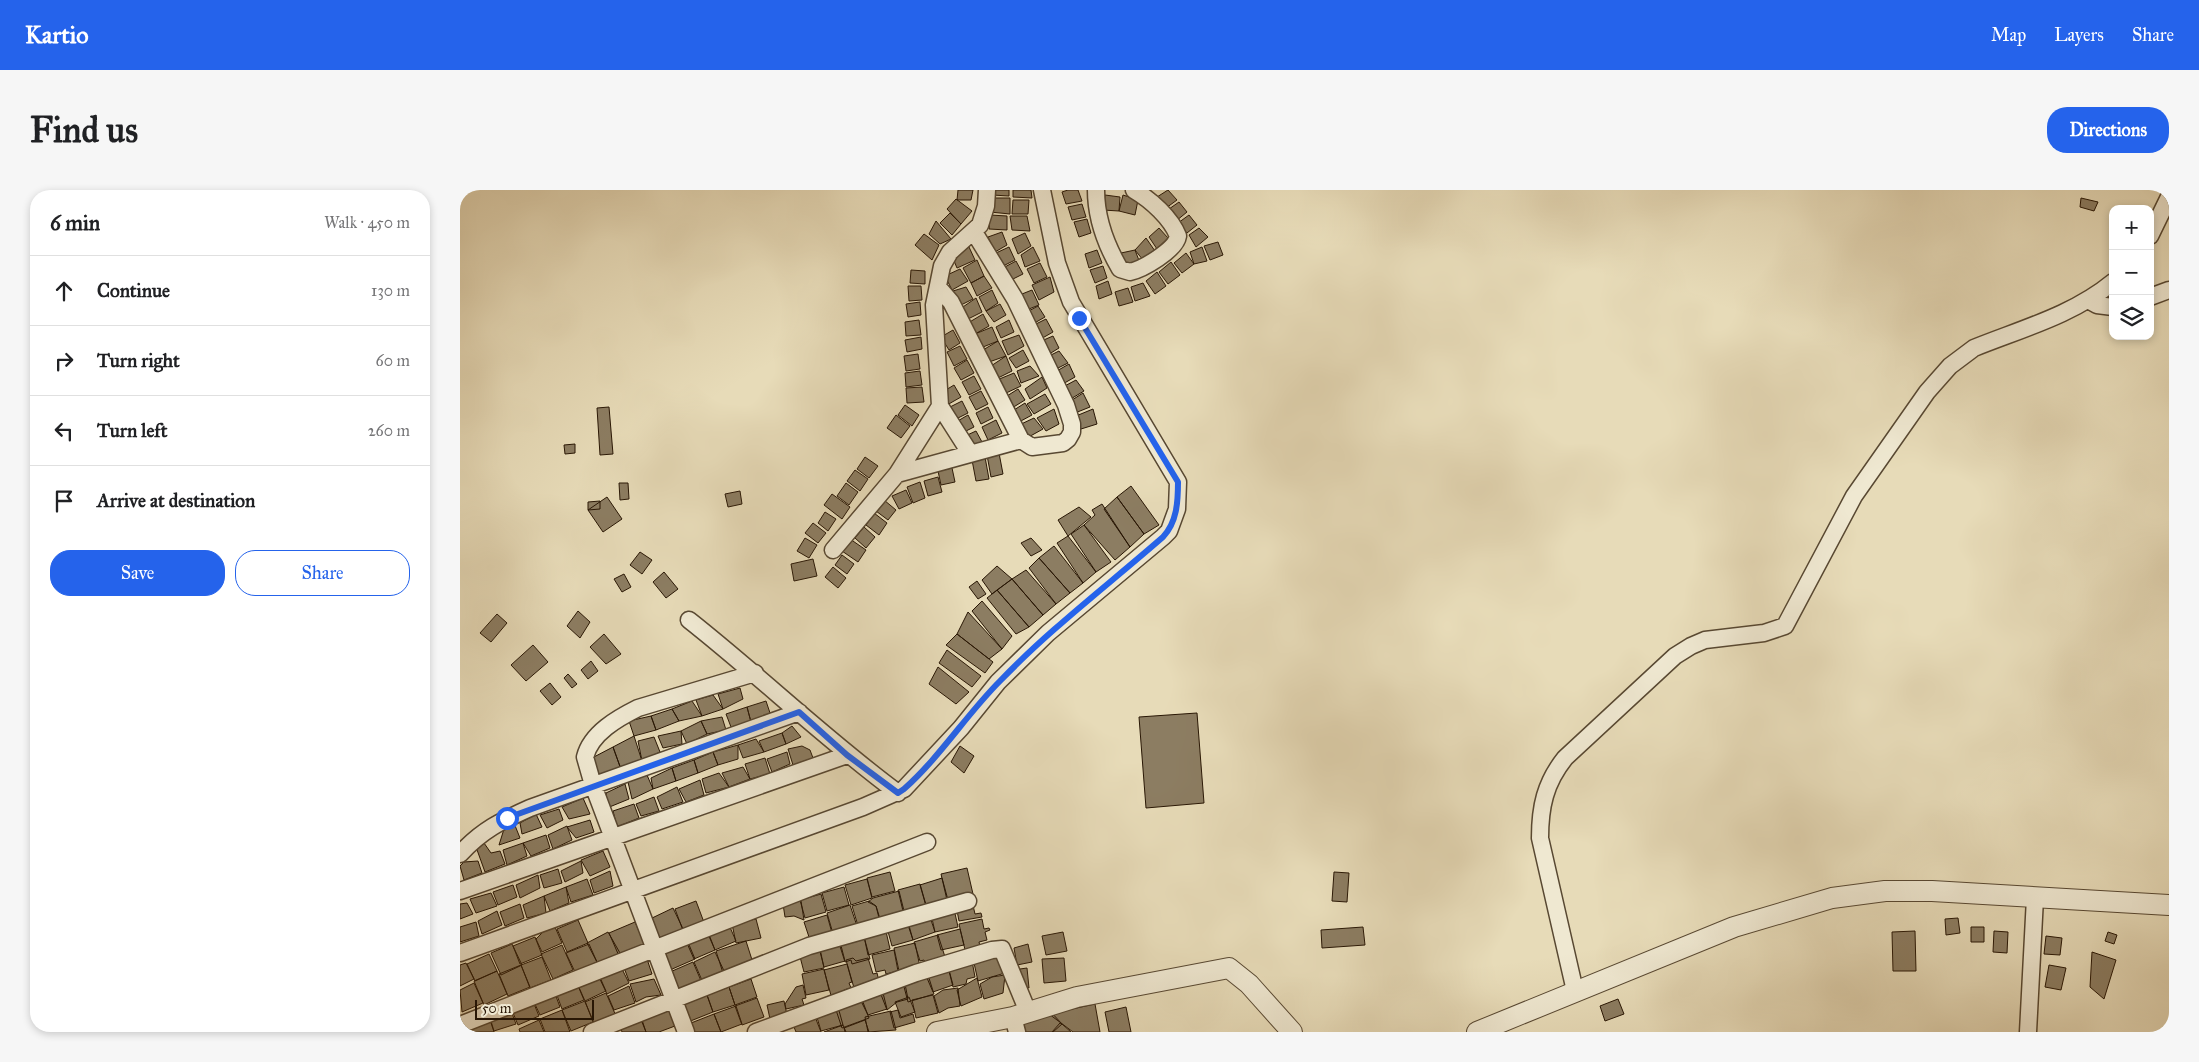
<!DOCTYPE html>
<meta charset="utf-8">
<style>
:root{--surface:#fff;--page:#f6f6f6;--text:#202124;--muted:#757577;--line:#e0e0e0;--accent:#2563eb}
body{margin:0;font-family:"IM FELL Great Primer",serif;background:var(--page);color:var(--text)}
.controls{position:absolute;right:15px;top:15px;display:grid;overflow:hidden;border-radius:10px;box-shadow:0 2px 8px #0003}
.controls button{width:45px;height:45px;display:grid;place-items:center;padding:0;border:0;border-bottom:1px solid var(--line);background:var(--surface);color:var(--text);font:25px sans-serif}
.scale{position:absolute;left:15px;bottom:12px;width:119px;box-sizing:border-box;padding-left:5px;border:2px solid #291705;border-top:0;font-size:14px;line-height:18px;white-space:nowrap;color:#291705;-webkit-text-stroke:4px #efe8d1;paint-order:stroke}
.stop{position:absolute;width:15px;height:15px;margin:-11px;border:4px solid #2563eb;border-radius:50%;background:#fff}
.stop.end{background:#2563eb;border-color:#fff;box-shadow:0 1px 5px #0008}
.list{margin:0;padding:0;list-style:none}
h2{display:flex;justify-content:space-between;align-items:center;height:65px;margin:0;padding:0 20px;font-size:21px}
h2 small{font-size:16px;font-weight:400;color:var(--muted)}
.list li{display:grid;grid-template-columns:32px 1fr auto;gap:15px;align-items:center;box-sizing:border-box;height:70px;padding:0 20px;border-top:1px solid var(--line)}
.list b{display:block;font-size:19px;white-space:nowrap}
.list em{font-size:16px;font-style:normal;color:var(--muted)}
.actions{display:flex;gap:10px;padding:15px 20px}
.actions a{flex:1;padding:11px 0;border:1px solid var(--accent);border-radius:20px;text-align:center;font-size:18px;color:var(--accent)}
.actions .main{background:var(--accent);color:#fff}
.icon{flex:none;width:28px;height:28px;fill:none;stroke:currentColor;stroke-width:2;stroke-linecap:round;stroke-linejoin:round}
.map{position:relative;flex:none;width:1709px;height:842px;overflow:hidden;border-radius:20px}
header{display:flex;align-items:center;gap:30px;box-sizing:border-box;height:70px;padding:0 25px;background:var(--accent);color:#fff}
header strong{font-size:24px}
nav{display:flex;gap:28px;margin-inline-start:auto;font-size:18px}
.intro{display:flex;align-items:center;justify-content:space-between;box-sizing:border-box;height:120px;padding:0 30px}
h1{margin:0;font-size:35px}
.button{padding:12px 22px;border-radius:20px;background:var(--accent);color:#fff;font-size:18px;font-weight:700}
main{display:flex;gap:30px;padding:0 30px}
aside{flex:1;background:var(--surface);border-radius:20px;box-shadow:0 2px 8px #0003}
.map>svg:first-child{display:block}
</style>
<header>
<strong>Kartio</strong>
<nav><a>Map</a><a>Layers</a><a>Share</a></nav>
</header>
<div class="intro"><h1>Find us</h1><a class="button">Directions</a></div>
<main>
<aside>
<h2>6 min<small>Walk · 450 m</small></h2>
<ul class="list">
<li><svg class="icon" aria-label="ahead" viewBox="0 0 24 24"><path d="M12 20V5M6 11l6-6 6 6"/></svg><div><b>Continue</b></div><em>130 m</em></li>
<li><svg class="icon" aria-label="right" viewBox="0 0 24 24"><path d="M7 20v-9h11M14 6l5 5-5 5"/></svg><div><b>Turn right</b></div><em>60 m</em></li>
<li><svg class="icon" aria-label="left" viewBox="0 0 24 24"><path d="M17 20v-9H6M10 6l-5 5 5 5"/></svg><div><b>Turn left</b></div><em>260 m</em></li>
<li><svg class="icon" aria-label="arrive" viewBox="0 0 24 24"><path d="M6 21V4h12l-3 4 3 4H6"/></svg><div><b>Arrive at destination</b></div></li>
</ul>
<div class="actions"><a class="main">Save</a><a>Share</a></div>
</aside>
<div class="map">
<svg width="1709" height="842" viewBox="0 0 1709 842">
<rect width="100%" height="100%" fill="#e7dbb8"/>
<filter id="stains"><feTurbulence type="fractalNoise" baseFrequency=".004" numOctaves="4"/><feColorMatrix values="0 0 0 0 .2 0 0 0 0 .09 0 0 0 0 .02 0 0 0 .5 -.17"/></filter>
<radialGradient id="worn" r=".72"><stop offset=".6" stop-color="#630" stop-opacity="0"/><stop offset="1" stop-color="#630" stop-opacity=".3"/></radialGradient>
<path fill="#8c7d62" stroke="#291705" d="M498,0H513L511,10H497Z
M532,0H549V6L532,5Z
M553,0H571L572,8L553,7Z
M608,0H618L622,11L606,14L602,2Z
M708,0L717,10L706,18L697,7Z
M645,5L660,7L659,21L643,20Z
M663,5L678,10L675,25L659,21Z
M531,8H550V24L530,22Z
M1621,8L1638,12L1634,21L1620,17Z
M496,9L512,21L501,34L487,19Z
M553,10H569L568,24H552Z
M719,12L727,22L716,31L709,19Z
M622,14L626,27L612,30L608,17Z
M490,23L501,34L492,45L480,33Z
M530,25L547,26V40L529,39Z
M729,25L737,35L727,43L718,33Z
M550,26H567L570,41L552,40Z
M627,29L631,43L619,47L614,32Z
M476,31L491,49L480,54L469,44Z
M699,38L708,48L697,59L689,47Z
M739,38L748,47L736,57L729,45Z
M542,42L547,55L535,62L528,47Z
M565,43L571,56L558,64L552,49Z
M464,44L479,55L472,70L455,55Z
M686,48L695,61L683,70L675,60Z
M758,52L763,65L750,70L744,56Z
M509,57L515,70L497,78L492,66Z
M549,57L555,70L541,77L536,63Z
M573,57L580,71L565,77L561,65Z
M742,57L747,71L734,74L730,62Z
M637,60L642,73L629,78L625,64Z
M675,60L680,73L665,78L661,63Z
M726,63L734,74L722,83L714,73Z
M517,70L524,86L511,93L503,78Z
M556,71L563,84L549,91L543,78Z
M711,72L720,85L708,94L699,82Z
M580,73L587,87L574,93L567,79Z
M643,76L647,88L635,93L630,80Z
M500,79L508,91L492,100L485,86Z
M451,80L465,81V94L450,93Z
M697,82L706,96L695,104L686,91Z
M524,86L532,98L517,106L511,93Z
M590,87L594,102L579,110L572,95Z
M648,91L652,104L639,109L636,96Z
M683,93L690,106L675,111L671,97Z
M448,96H461L462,110L449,111Z
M506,97L513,109L499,116L493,101Z
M668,98L673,112L659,116L655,102Z
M532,100L538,113L526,121L519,107Z
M572,100L579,115L564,121L557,106Z
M516,108L522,122L506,130L500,119Z
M460,112L461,125L448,127L446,114Z
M540,114L546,125L534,132L526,121Z
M578,116L585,127L571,135L565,123Z
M523,124L529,136L515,144L508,133Z
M586,129L593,142L579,150L572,136Z
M459,130L461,145L446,146L445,132Z
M549,130L554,142L541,148L536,137Z
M532,137L538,151L523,157L515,144Z
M493,140L500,153L489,160L481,147Z
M559,145L564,156L548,165L542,151Z
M593,146L599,158L586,166L579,152Z
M461,147L462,159L447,162L445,150Z
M538,151L546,166L529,172L523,160Z
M500,156L507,169L494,176L487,162Z
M563,160L569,171L556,178L549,168Z
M599,161L608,173L594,180L587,167Z
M458,164L460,179L446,181L444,166Z
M546,166L552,181L536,189L531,176Z
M507,170L514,183L501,190L494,178Z
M609,174L615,187L601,195L595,182Z
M570,176L579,186L561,193L557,181Z
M460,181L462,195L446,197L445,183Z
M554,183L561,196L544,204L537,190Z
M514,186L521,199L509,205L502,192Z
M582,187L587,198L570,209L565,199Z
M616,190L624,201L609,210L601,198Z
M494,195L501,207L487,215L481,203Z
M462,197L464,212L447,213L446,198Z
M558,199L565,210L552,218L547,206Z
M521,201L528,214L516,220L509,207Z
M623,203L630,217L615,223L609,212Z
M585,204L591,214L574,224L567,214Z
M502,211L508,223L496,229L490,217Z
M565,213L572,225L559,232L554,220Z
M445,215L459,225L452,236L438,225Z
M149,217L153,264L140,265L137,218Z
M528,217L533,228L521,234L516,223Z
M594,219L599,234L586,241L577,228Z
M633,219L637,234L621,239L616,226Z
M436,225L450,236L441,248L427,238Z
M508,225L514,237L502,243L496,232Z
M574,228L583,239L565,249L557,236Z
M536,230L542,243L528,250L522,237Z
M516,241L522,252L508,258L503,247Z
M115,254V263L105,264L104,255Z
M539,263L543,284L531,287L527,265Z
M405,267L418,276L409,288L397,279Z
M525,267L529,289L516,291L512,270Z
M492,278L495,292L481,295L478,281Z
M395,280L408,289L400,301L387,291Z
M478,287L482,302L468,306L464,291Z
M460,292L465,308L453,313L447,297Z
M159,293H168L169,309L160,310Z
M386,293L398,302L389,315L377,306Z
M671,296L699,335L684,344L657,307Z
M446,300L452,313L439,319L432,306Z
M280,301L282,314L268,317L265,304Z
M372,304L390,317L382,329L364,315Z
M147,307L162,329L143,342L128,320Z
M657,307L684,344L670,357L644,319Z
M424,310L436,320L428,330L416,321Z
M140,311V319L128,320V312Z
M642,314L670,357L655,370L624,335L635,325L632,320Z
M619,317L631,327L608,346L598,330Z
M365,322L376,329L368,341L358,333Z
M414,323L427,333L419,345L406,335Z
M353,333L366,343L358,353L345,343Z
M624,335L651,372L636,382L611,344Z
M404,337L415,347L406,358L395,348Z
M608,346L636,382L623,393L597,353Z
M345,348L357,355L349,368L337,361Z
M571,348L582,360L571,366L561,353Z
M390,349L406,360L398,372L382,361Z
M594,356L623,393L610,403L579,368Z
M180,362L192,370L182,384L170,375Z
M382,365L394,374L387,384L375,375Z
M579,368L610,403L596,414L569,378Z
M353,369L357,386L334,391L331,374Z
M537,376L552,389L532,404L522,390Z
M373,377L386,388L378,398L365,387Z
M566,380L596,414L583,425L552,389Z
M204,382L218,399L206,408L193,392Z
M164,384L171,397L162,402L154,389Z
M552,389L583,425L569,437L537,400Z
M517,391L526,404L518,409L509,397Z
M537,400L569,437L556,444L527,408Z
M522,411L552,446L542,459L512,421Z
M118,421L130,432L120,448L107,436Z
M508,422L542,459L529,469L497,444Z
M37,424L47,433L31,452L20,443Z
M144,444L161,464L146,474L130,457Z
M497,444L533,472L525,483L486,455Z
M73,455L88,472L66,491L51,475Z
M487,460L521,486L512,497L479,473Z
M131,471L138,481L128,489L121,480Z
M478,477L509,502L496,514L469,494Z
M108,484L117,494L112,498L104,488Z
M90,493L101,507L92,515L80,501Z
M280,498L283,509L263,519L258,504Z
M253,505L263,519L242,526L236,510Z
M232,511L242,526L219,531L212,519Z
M306,511L311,526L291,532L287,517Z
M287,517L291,532L271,537L266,524Z
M212,519L219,531L196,540L191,526Z
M737,523L744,613L686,618L679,527Z
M191,526L196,540L174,546L169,531Z
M262,527L266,540L247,544L241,531Z
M241,531L247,544L227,554L221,541Z
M332,536L341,547L326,554L322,543Z
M221,541L222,554L203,558L198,546Z
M322,543L326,554L304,562L299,551Z
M174,546L182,571L162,582L153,557Z
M194,547L200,562L182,571L178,551Z
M296,549L304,562L283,568L278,555Z
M278,555V569L258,575L253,562Z
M342,556L350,560L353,568L333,575L328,559Z
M500,556L514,566L504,583L491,572Z
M153,557L162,582L142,590L132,568Z
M253,562L258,575L238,583L234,570Z
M327,562L330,574L312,582L307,569Z
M305,568L310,584L290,589L285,574Z
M234,570L238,583L216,591L212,578Z
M283,577L290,589L269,597L262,583Z
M212,578L216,591L193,599L191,588Z
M259,583L269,597L246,603L242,589Z
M187,585L193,599L172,609L168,592Z
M240,590L244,605L226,612L219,599Z
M165,594L169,609L147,618L146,603Z
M217,597L223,612L202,619L197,607Z
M194,607L199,621L181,626L176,614Z
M123,608L130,624L109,629L102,617Z
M174,614L179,628L157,637L153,621Z
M99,619L103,630L87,638L80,625Z
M76,624L82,637L62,644L60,633Z
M130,630L134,642L116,648L107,637Z
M54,633L60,648L39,655L44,639Z
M107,636L112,650L93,659L88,645Z
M86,645L90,658L71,666L63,653Z
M24,653L31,663L40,661L45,674L25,682L16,657Z
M63,653L67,666L47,675L43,660Z
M143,661L150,677L130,686L121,670Z
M18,671L22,683L4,690L0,676L4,672Z
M121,671L123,683L105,692L101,681Z
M507,678L513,704L487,710L481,684Z
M98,679L102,693L84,698L80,685Z
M150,681L153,696L134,703L130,690Z
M430,682L435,701L412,707L407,688Z
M874,682L889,683L887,712L872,711Z
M78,685L80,698L60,708L56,695Z
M482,688L488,710L466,716L460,695Z
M127,689L133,705L111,712L106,697Z
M407,689L412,708L391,715L385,695Z
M460,694L466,715L443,721L438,700Z
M53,695L57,707L38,715L33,702Z
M106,697L109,713L90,721L84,706Z
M384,697L389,715L367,721L362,703Z
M439,701L445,725L420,732L416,716L408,712L413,708Z
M31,703L37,716L16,723L10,709Z
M361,704L366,722L345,728L340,710Z
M84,706L86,723L67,728L63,715Z
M236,711L245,735L224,743L215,719Z
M341,711L344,730L334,726L325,727L323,714Z
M409,711L416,716L421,732L399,739L392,716Z
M512,711L515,724L521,723L522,727L499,731L496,715Z
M7,713L13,724L0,729V714Z
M60,714L64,728L45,736L40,722Z
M390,715L398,739L374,747L367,723Z
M213,718L224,741L201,752L190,729Z
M494,719L498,737L475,742L471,724Z
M37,721L42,735L22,744L18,731Z
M469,724L475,742L453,750L447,732Z
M367,725L372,743L350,750L344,732Z
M1498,728L1500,743L1486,745L1485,729Z
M296,729L301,748L276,753L272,734Z
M522,729L524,739L529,738L530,740L525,742L527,750L519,752L521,761L506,764L499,734Z
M118,730L128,753L107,762L97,739Z
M16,732L19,746L0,752V737Z
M175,732L185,755L159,766L149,743Z
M448,732L453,750L432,756L427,738Z
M269,735L276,751L255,760L248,744Z
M95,737L102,753L82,762L76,749L84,741Z
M425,737L430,759L408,765L403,742Z
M903,737L905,755L862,758L861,740Z
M1511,737H1524V752H1511Z
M500,739L504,755L481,760L477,745Z
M1455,741L1456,781H1433L1432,742Z
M1534,741L1548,742L1547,763L1533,762Z
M148,742L160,763L138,774L127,753Z
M248,742L255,760L234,769L226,751Z
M603,742L607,761L586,765L582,746Z
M1648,742L1657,745L1654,754L1645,751Z
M403,743L410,769L392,774L391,770L385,772L378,750Z
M478,745L486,770L466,776L464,770L460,771L454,752Z
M1586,746L1602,748L1600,765L1584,764Z
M75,747L82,765L60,774L53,756Z
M379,748L385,771L364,777L358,754Z
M227,750L235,769L210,780L202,761Z
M286,751L293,773L263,783L256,761Z
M455,753L460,777L439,781L434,758Z
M52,754L62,775L41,785L31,763Z
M129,754L137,772L115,782L106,763Z
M359,754L364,778L344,782L338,759Z
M568,754L572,772L557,775L554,758Z
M102,755L113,780L93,789L81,764Z
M434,760L438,781L426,784L425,780L416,782L412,765Z
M539,761L545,783L518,791L514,773Z
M255,762L266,785L244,795L234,772Z
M1632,762L1656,770L1644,809L1630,797Z
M29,764L37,781L15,791L7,774Z
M82,767L91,790L70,798L61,775Z
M393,768L396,771L408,768L413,784L417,783L419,791L394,798L386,770Z
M604,768L606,791L584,793L582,769Z
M187,769L192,784L169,791L163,775Z
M512,771L515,787L507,789L506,794L493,797L488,777Z
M233,772L242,793L220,803L210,782Z
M6,773L14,789L0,796V775Z
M387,774L392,792L389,793L391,798L384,800L386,805L372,809L364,780Z
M61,775L70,797L48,806L39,784Z
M160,775L169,793L147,804L138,785Z
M1589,775L1606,778L1601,800L1585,797Z
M567,778L569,798L561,795L560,779Z
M364,779L369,800L346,805L342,784Z
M489,780L493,795L473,802L467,788Z
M37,781L47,804L24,815L14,791Z
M138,783L146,801L125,811L117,793Z
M468,785L474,804L448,812L443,793Z
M545,785L543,803L524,809L520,794L532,787Z
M517,788L522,807L501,816L497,800Z
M194,789L201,805L186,807L176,812L170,794Z
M291,789L297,807L275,815L269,797Z
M116,791L124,810L102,819L95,800Z
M14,793L23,813L2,822L0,800Z
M445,794L448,809L437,812L427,820L420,802Z
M343,795L346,808L342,809L344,815L326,819L325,814L336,797Z
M169,796L175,813L154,820L148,806Z
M269,797L275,815L253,822L247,805Z
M498,798L500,816L488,818L479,823L474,806L483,800Z
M94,801L100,817L80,825L73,810Z
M146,803L156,826L135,835L125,812Z
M423,803L427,819L408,825L401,811Z
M247,805L253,822L228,832L222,814Z
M473,805L478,823L456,828L452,810Z
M401,807L409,828L382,838L375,817Z
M449,807L455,822L441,827L435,812Z
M297,808L304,827L282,835L275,816Z
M72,809L79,826L58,835L51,818Z
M1158,809L1164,824L1145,831L1140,816Z
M125,811L133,832L111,841L102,820Z
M324,811L327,825L310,829L307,815Z
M635,814L640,842H613L589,824Z
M276,816L282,834L261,842L254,824Z
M378,817L383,835L361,841L356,824Z
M666,817L671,842H649L645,822Z
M50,818L56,834L34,841L29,825Z
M102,820L110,842H85L80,829Z
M200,820L209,821L215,836L199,842H186L180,827Z
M438,820L440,828L453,824L455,832L434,838L430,822Z
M431,821L436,840L408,842L405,827Z
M590,821L602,834L593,842H566L561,836V829Z
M254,824L261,842H229L226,835Z
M354,824L361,842H336L332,832Z
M29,827L34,842H11L8,835Z
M79,830L84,842H60L59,839Z
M182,830L186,842H162L160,836Z
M405,830L409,842H385L384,838Z
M600,833L602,834L611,842H592Z
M383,835L386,842H364Z"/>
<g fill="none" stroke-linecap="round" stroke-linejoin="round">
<g stroke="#584832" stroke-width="19">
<path id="minor" d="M636,0C636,28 646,55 660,79L670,82C683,79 716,60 718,46C711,28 691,10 674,0
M1690,46L1709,7
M478,97L491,112L561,250
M1690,107L1709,100
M1628,110L1637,115L1653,117
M480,216L510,263
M437,284L561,250L572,257L603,253L608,249L612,242V234L606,215L555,109L514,42
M373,360L437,284L480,216L474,115L482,76L490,62L520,35L526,16L527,0
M229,430C300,486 365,549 438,603
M0,664C22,640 41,631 70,618L339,522
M0,701L387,565
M0,763L403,617L444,599L501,538L538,492L588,443L703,347L709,341L717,319L718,292L611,112L597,73L582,0
M1115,801L1080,648C1080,617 1085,593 1105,568L1215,466L1231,456L1245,450L1304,443L1325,436L1394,306L1467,202L1490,176L1514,158C1561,139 1613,125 1653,92
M553,827L557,842
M0,835L467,652
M132,842L349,756L508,711
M226,842L133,595L125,567C131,543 158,528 178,518L295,483
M296,842L456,783L532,760L542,759L568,822
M1568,842L1575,708"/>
</g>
<g stroke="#584832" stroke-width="22">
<path id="tertiary" d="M477,842L553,827L617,807L769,778L789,794L832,842
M1017,842L1274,737L1372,708L1425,701H1472L1709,715"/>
</g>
<use href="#minor" stroke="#efe8d1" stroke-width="16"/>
<use href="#tertiary" stroke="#efe8d1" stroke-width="20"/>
</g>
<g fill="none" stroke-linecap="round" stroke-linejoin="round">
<path stroke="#2563eb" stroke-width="6" d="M47,628L339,522L387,565L438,603L444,599C480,567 506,525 540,491C590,439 648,395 703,347C717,332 718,312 718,292L619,128"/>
</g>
<rect width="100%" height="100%" filter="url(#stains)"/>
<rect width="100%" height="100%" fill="url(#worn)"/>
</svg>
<div class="controls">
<button>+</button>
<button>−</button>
<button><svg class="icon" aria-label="layers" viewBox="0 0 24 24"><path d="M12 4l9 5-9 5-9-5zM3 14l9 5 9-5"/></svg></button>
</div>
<div class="scale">50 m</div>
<div class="stop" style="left:47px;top:628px"></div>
<div class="stop end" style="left:619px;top:128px"></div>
</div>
</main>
